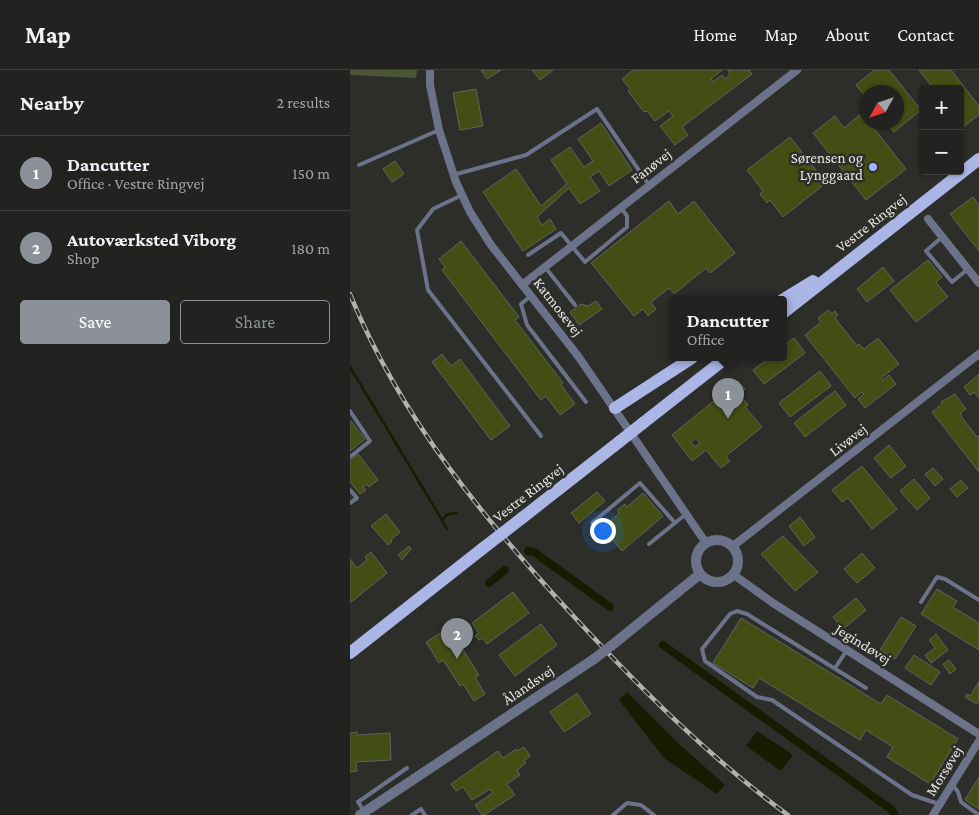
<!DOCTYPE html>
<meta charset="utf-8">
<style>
:root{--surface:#222220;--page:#2a2a29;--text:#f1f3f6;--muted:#a2a4a5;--line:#3f3f3e;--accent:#8c9099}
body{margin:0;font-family:"Crimson Pro",serif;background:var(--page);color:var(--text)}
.controls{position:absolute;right:15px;top:15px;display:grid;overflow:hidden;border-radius:5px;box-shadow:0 1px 4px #0004}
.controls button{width:45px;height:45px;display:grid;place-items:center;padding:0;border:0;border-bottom:1px solid var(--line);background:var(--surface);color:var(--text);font:25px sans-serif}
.compass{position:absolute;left:509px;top:15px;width:45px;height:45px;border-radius:50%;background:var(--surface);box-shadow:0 1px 4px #0004;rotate:230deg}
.you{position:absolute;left:252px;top:460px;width:18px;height:18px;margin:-12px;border:4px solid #fff;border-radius:50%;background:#1a73e8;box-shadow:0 0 0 8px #1a73e833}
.badge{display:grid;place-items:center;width:32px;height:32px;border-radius:50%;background:var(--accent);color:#fff;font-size:16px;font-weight:700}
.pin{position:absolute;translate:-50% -41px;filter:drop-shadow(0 1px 2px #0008)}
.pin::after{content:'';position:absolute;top:26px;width:18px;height:15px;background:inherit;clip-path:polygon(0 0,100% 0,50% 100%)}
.popup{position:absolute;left:319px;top:226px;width:118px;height:65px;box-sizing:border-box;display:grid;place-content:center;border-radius:5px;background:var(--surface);filter:drop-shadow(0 1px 4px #0005);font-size:16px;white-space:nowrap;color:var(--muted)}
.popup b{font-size:19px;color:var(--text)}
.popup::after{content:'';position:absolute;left:50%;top:100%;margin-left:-10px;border:10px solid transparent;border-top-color:var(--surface)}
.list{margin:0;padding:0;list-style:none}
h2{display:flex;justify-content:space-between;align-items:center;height:65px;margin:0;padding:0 20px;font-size:21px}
h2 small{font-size:16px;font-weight:400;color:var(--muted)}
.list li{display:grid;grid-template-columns:32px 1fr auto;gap:15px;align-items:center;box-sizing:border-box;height:75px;padding:0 20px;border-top:1px solid var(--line)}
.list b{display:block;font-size:19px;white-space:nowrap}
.list p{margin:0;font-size:16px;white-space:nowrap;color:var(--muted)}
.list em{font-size:16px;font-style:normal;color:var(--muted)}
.actions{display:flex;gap:10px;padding:15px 20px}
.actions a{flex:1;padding:11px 0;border:1px solid var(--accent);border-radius:5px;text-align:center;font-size:18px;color:var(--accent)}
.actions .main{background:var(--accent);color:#fff}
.map{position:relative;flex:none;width:629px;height:745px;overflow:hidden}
header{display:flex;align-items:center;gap:30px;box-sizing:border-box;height:70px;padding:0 25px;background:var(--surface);border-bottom:1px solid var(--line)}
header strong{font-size:24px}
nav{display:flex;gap:28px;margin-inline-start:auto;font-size:18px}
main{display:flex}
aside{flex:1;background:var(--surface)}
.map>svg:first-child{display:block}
</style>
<header>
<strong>Map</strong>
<nav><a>Home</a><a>Map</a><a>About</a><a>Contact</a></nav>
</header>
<main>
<aside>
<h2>Nearby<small>2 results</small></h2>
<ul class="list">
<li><span class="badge">1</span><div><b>Dancutter</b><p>Office · Vestre Ringvej</p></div><em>150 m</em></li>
<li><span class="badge">2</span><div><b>Autoværksted Viborg</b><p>Shop</p></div><em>180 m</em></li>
</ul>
<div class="actions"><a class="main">Save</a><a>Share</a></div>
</aside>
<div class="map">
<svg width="629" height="745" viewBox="0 0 629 745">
<rect width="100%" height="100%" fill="#2d2e2a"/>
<path fill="#4d5634" d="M0,0H67L66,8L0,5Z"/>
<path fill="#161c00" d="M277,622L329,674L375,715L367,724L314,688L269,630Z
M407,661L443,685L431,701L396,676Z"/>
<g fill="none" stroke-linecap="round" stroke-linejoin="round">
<path stroke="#161c00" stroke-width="2.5" d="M0,297L92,450
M97,459L92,450L98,444L106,443"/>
<path stroke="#161c00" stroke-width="8" d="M178,481L184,482L260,537
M139,513L155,500
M313,575L542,740L545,745"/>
</g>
<path fill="#424e13" stroke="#61635e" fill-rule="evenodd" d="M131,0H151L137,9Z
M182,0H203L190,10Z
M283,0H372L361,9L363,12L372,5L375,9L380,5L378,0H399L402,4L332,57L338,65L325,75L310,56L323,46L319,41L305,51L297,41L294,42L278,21L280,19L272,9Z
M524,0H539L571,40L544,62L536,52H546V22H516V27L506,15Z
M569,0H601L629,36V45L613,57L610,54V19H584Z
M126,19L133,56L110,60L103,23Z
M512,43L516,52H519L556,99L516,130L463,63L485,46L494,58Z
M251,53L282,100L259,116L249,101L240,107L250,121L230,134L219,118L187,147L192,155L200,149L206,159L173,181L133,122L166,99L191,136L217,114L201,90L220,77L234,97L243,91L228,69Z
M440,67L476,113L433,147L420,130L417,133L410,124L413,121L397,100Z
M45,91L54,104L42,112L33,99Z
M623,127L629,135V181L600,144Z
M319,131L328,144L344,131L385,183L360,203L356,198L324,224L319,218L301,232L306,239L298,246L293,239L284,246L241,193Z
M111,171L169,247L165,250L213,313L211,315L225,334L210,345L196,326L191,330L92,200L95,197L89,189Z
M578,190L592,207L586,212L598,227L566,252L540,220Z
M533,197L544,211L517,232L507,219Z
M246,231L252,239L229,255L220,242L231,234L238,236Z
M478,240L482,244L485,241L488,245L485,248L507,276L509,274L514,279L528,268L549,294L531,308L533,310L539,305L546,314L515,338L508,329L514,324L512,322L505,328L455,265L471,252L468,248Z
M444,268L455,283L414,314L403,300L419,288H433V277Z
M92,284L101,296L110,289L160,356L141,370L82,292Z
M470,301L481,316L440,347L429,333Z
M629,304V328L624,322L620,325L614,317Z
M388,311L395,319L386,326L389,330L392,328L398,335L395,337L412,357L376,386L380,391L371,398L356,380L342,391L322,365ZM346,368L350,373L345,377L341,372Z
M485,321L496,335L455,367L444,353Z
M605,324L616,339L611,342V346L627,367L629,365V402L582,342L592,334L591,332Z
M0,350L15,369L0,381Z
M539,375L556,396L541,408L524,388Z
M8,384L28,410L19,417L17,414L13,417L16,420L10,424L0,412V391Z
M512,396L547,439L522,459L498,428L492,432L482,420Z
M583,398L593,409L585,416L575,404Z
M564,409L580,428L567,440L550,421Z
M611,410L618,418L607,427L600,419Z
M247,422L255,431L229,453L221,443Z
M293,423L313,446L272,481L253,458L269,443L267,440L275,434L277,437Z
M36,444L50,462L41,470L42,472L38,475L21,456Z
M450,447L465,467L454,476L439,456Z
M433,466L468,502L445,521L411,484Z
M59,476L61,479L52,490L48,485Z
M21,482L37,503L0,533V489L7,498L17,490L15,487Z
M512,483L525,498L507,513L494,499Z
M587,519L607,531L603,537L629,553V580L571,544Z
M163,522L179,543L137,574L132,568L129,570L125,566L129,563L122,553Z
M506,528L516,540L493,559L483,547Z
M551,547L566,556L545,589L530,580Z
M391,548L531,634L537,625L608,669L580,714L537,687L543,677L516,660L510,670L409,608L403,618L363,593Z
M191,554L207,575L165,606L149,585Z
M103,555L116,576L112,578L129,605L125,607L135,624L124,631L113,614L110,616L93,590L89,593L76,572Z
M586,564L598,580L581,593L575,585L585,578L579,570Z
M564,585L590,602L581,615L555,598Z
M599,590L606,599L600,604L593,594Z
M629,612V631L627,634L615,627L617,624L620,626Z
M227,623L241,644L214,662L200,642Z
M7,662V665L40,663L41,690L6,692L7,701L0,702V663Z
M174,677L180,686L174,691L176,693L167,700L170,705L157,714L165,725L134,745H132L125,735L143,723L140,719L122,730L113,717L106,721L101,714L148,681L153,688L166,679L167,681Z
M629,707V739L615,730Z"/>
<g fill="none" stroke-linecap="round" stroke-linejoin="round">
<path stroke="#6b7289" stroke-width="4" d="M9,95L89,60
M103,105L176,85L247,39L299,115
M112,125L83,139L67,160L78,220L191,366
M592,167L576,181L602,212L618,199
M178,185L211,163L235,192L277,157V146L271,138
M195,197L225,235
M181,226L171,234L177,255L236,332
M0,341L20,371L0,387
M0,420L7,428L0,433
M242,453L290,413L325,453
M299,474L336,444
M571,532L587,507L595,509L629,530
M485,598L497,580
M516,618L397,544L387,541L380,544L352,579L355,591L407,627L422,630L562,725L589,734
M602,714L608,722L611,732L629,745
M14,741L8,732L57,698
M62,745L71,739L75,745
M263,745L277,733L291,735L304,745"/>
<path stroke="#6b7289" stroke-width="8" d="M80,0V15L89,60L106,112L120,142L141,175L228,286L356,473
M578,149L629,213
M172,215L447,0
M383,476L629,284
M384,505L423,533L629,664
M583,745L629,671"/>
<path stroke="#6b7289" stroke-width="10" d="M346 491a21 21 0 1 1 42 0a21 21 0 1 1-42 0Z
M261,576L350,504
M10,745L244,589"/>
<path stroke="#a9b6e6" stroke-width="12" d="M432,230L463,211
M433,243L629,89
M265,338L342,288
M293,353L376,288
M172,448L269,372
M0,583L132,479"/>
<g stroke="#b1b2af" stroke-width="4.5">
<path id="rail" d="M0,224C51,349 137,453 228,551C293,621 360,688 438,745"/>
</g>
<use href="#rail" stroke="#2d2e2a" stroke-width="2.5" stroke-dasharray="8" stroke-linecap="butt"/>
<path stroke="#6b7289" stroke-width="10" d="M244,589L261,576"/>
<path stroke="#a9b6e6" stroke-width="12" d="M269,372L293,353
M132,479L172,448"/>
</g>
<circle fill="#a0b3fd" stroke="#2d2e2a" stroke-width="2" cx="523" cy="97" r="5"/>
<g text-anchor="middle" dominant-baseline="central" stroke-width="5" stroke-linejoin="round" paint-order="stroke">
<g font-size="15" fill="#e7e7e5" stroke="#2d2e2a" text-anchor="end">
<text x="513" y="88">Sørensen og<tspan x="513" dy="17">Lynggaard</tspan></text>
</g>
<g font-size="15" fill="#e7e7e5" stroke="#2d2e2a">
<text transform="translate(301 96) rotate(-38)">Fanøvej</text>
<text transform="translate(521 153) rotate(-38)">Vestre Ringvej</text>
<text transform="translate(208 237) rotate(52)">Katmosevej</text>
<text transform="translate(498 370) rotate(-38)">Livøvej</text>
<text transform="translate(178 423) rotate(-38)">Vestre Ringvej</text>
<text transform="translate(513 574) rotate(32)">Jegindøvej</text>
<text transform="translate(178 615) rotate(-34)">Ålandsvej</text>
<text transform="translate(594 701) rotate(-58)">Morsøvej</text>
</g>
</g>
</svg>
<div class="controls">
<button>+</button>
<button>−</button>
</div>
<svg class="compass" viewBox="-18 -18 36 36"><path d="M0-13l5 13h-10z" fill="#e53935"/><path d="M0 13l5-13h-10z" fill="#a2a4a5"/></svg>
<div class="you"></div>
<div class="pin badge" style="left:378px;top:349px">1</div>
<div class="popup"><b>Dancutter</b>Office</div>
<div class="pin badge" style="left:107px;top:589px">2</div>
</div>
</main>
